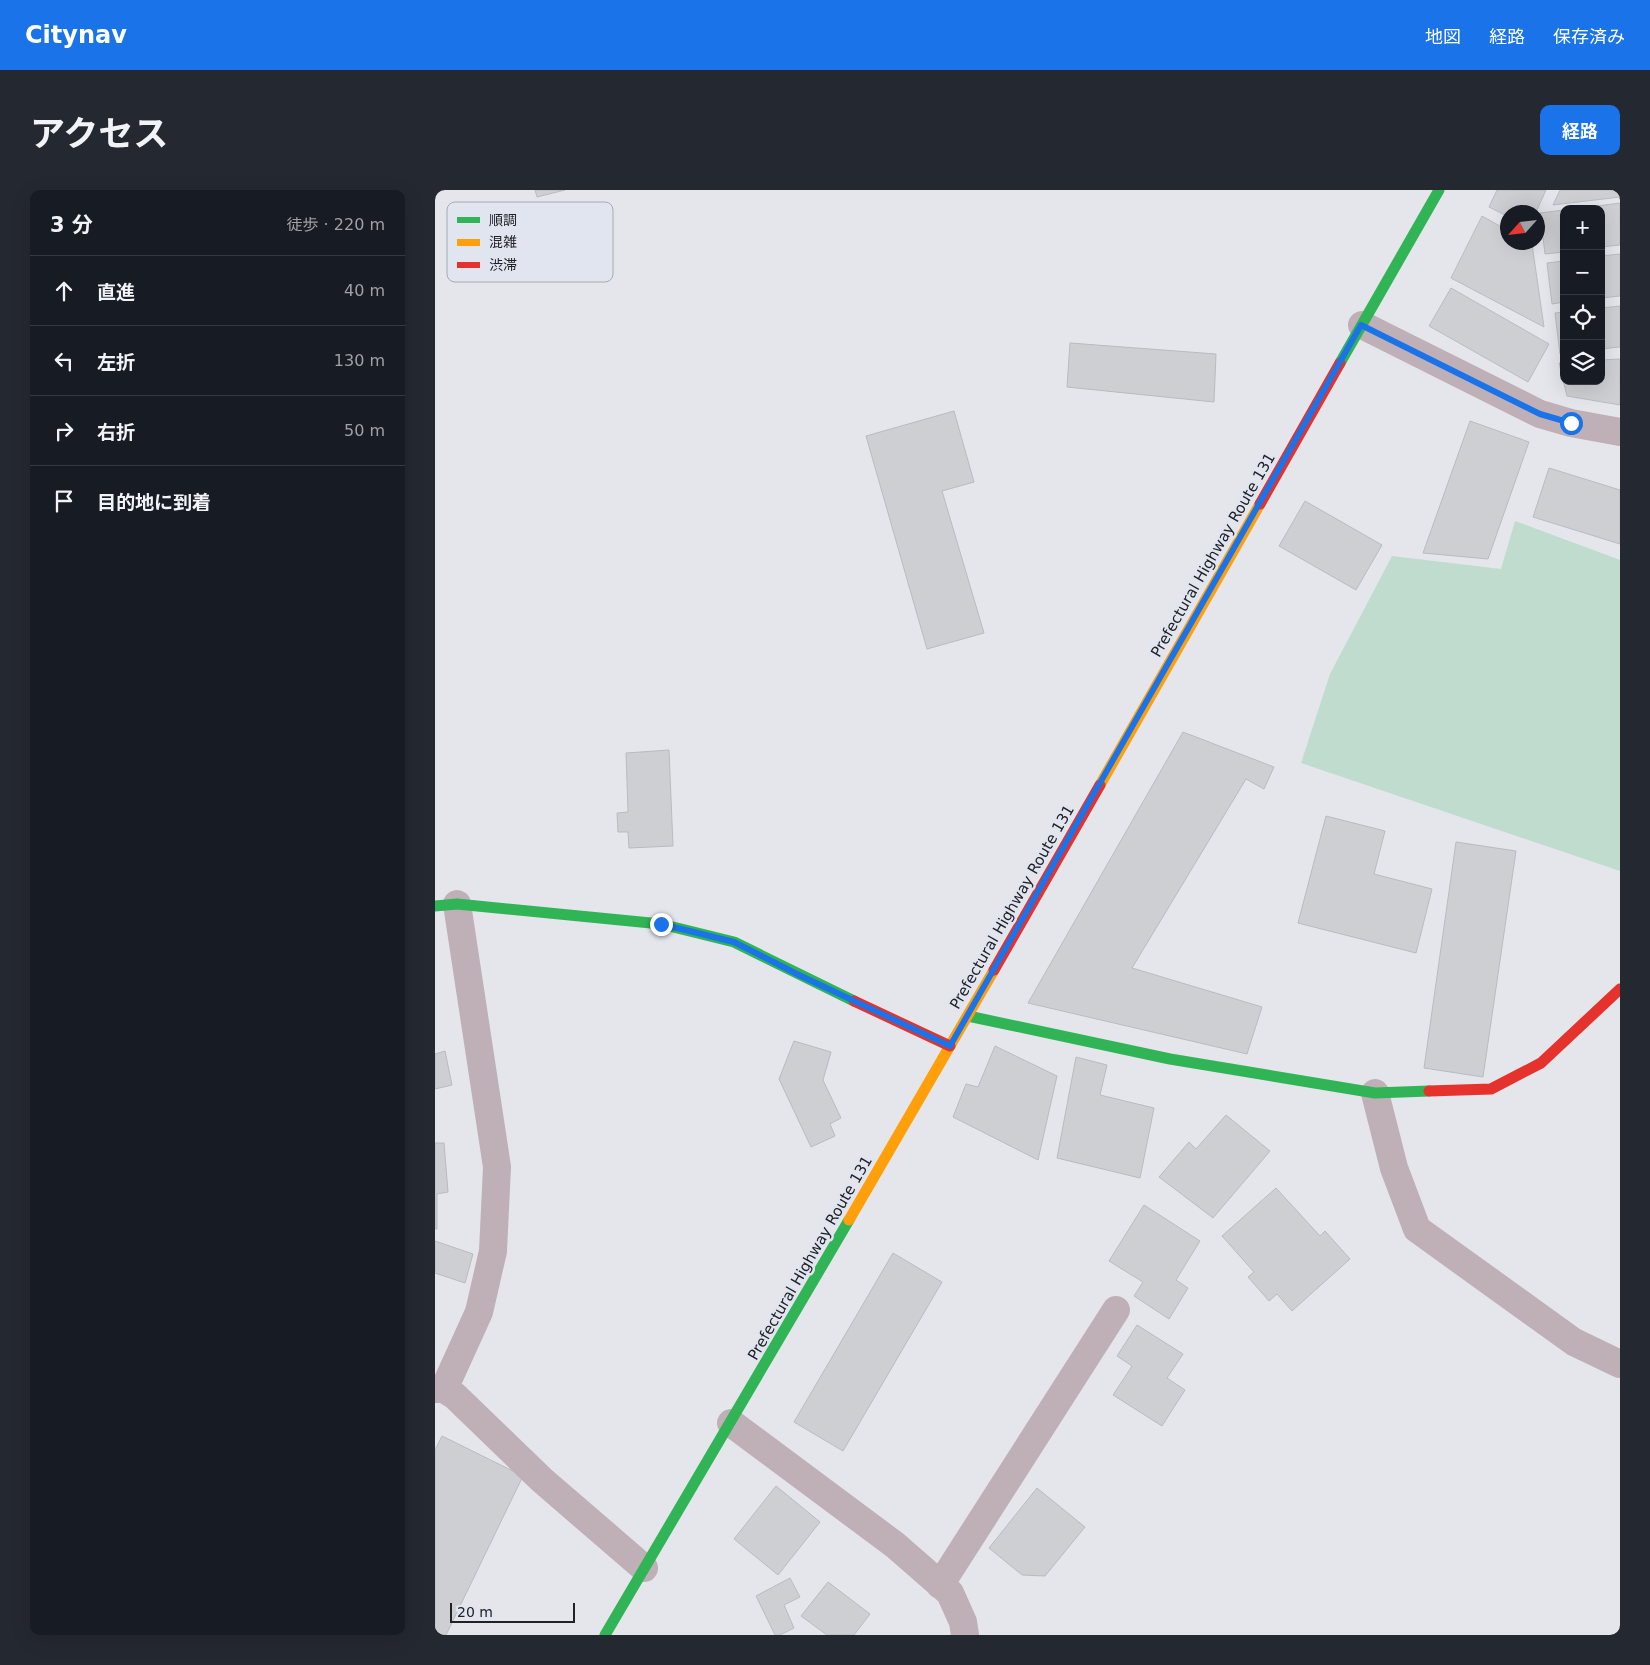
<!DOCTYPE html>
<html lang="ja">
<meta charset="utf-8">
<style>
:root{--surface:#171b24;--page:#242831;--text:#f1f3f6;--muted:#9ea1a6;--line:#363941;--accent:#1a73e8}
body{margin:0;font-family:"DejaVu Sans","Noto Sans JP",sans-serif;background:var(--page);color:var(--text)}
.controls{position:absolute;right:15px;top:15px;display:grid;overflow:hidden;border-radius:10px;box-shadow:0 5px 20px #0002}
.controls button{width:45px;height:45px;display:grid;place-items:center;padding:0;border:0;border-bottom:1px solid var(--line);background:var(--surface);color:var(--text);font:25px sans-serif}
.compass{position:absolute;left:1065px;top:15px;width:45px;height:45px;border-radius:50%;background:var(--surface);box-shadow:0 5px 20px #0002;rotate:243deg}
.scale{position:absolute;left:15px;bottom:12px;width:125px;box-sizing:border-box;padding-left:5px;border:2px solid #212226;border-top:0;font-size:14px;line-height:18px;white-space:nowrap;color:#212226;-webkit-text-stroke:4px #e1e5f0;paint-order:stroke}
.stop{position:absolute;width:15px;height:15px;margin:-11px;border:4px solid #1a73e8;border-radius:50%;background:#fff}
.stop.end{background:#1a73e8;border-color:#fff;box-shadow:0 1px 5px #0008}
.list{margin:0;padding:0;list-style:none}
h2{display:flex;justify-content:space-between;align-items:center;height:65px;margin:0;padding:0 20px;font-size:21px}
h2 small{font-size:16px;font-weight:400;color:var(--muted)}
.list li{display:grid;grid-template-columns:32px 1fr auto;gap:15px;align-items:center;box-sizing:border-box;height:70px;padding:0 20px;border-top:1px solid var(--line)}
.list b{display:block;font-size:19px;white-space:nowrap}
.list em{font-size:16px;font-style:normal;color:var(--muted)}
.icon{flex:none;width:28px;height:28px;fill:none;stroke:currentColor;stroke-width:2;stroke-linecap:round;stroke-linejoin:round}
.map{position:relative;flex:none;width:1185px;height:1445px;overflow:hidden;border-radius:10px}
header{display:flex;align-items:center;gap:30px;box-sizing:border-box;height:70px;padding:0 25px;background:var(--accent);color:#fff}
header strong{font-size:24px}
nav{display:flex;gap:28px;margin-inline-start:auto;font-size:18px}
.intro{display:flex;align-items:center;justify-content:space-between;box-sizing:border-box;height:120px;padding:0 30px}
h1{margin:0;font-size:35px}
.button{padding:12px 22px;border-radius:10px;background:var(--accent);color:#fff;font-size:18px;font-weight:700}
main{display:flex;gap:30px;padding:0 30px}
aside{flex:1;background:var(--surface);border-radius:10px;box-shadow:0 5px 20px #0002}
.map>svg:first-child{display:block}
</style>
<header>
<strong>Citynav</strong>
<nav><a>地図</a><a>経路</a><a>保存済み</a></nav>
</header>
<div class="intro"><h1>アクセス</h1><a class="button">経路</a></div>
<main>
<aside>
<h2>3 分<small>徒歩 · 220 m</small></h2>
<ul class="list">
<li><svg class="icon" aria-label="ahead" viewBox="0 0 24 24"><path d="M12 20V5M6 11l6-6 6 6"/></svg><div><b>直進</b></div><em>40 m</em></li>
<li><svg class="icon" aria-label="left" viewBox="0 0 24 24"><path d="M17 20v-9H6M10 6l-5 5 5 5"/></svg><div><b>左折</b></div><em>130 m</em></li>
<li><svg class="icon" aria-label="right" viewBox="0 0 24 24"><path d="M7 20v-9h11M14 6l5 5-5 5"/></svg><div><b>右折</b></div><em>50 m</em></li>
<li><svg class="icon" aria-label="arrive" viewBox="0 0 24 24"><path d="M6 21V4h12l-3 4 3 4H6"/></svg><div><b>目的地に到着</b></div></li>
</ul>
</aside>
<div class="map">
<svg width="1185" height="1445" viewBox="0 0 1185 1445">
<rect width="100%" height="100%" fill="#e4e6ec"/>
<path fill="#bfdcce" d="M1080,331L1185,370V681L866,573L895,484L957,366L1066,379Z"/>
<path fill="#cdcfd3" stroke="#babbc0" d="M100,0H130L102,7Z
M1062,0H1111L1101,22H1072V26L1054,17Z
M1125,0H1185V7L1118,15Z
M1185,13V55L1166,57V19H1140Z
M1129,20V62L1110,64L1105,23Z
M1047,26L1072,40V52L1097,54L1109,137L1016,88Z
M1185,64V106L1166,108V66Z
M1129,71V112L1117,114L1112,73Z
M1016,98L1114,154L1093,192L994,136Z
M1185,116V157L1166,159V118Z
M1129,122V164H1125L1120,123Z
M635,153L781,164L779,212L632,197Z
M1185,169V215L1132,206L1124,173H1129V191H1166V170Z
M519,221L539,292L507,301L549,443L492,459L431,246Z
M1035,231L1094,252L1053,369L988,363Z
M1114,278L1185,300V354L1098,327Z
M870,311L947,355L921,400L844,356Z
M748,542L839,577L829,599L811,589L697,778L827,817L812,864L593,813Z
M234,560L238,656L194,658L193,642H183L182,623L193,622L191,563Z
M891,626L950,641L939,684L997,699L981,763L863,733Z
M1021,652L1081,661L1048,887L989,878Z
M359,851L396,862L388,890L406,928L395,934L400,946L376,957L344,889Z
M560,856L622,886L603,970L518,927L531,894L543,897Z
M10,861L17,895L0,899V864Z
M641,867L672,875L665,905L719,918L705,988L622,968Z
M791,925L835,961L778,1028L724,987L754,952L761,959Z
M0,953H9L13,1002L2,1004V1039H0Z
M841,998L885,1046L890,1041L915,1069L857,1121L842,1104L834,1111L813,1087L819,1082L787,1046Z
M709,1015L765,1051L741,1090L753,1098L734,1129L699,1106L708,1092L674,1071Z
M0,1051L38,1064L30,1093L0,1083Z
M458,1063L507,1092L408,1261L359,1232Z
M702,1135L748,1164L732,1188L750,1200L727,1236L678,1205L697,1176L682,1166Z
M7,1246L88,1286L11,1445H0V1260Z
M341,1296L385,1332L343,1385L299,1349Z
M602,1298L650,1337L610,1386L587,1385L554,1358Z
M355,1388L365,1407L349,1415L359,1438L345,1445H340L321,1406Z
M393,1392L435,1424L419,1445H392L366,1426Z"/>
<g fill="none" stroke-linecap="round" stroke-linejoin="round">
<path stroke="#bfb0b7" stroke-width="28" d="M927,135L1105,224L1136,233L1185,242
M940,903L959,978L982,1039L1139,1152L1185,1174
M0,1199H9L20,1206L107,1290L209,1378
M9,1199L44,1122L58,1061L62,977L22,714
M296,1233L460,1355L515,1403L528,1432L530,1445
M505,1395L681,1120"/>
<path stroke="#30b455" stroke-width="11" d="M905,173L1004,0
M0,716L22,714L226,734L299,752L419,811
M533,826L735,869L940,903L994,901
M170,1445L414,1030"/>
<path stroke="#ff9f0a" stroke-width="11" d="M665,595L825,314
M414,1030L559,780"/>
<path stroke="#e5322d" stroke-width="11" d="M825,314L905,173
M559,780L665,595
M419,811L515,856
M994,901L1056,899L1106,873L1185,799"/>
</g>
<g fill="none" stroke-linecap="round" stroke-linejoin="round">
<path stroke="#1a73e8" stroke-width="6" d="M226,734L299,752L364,785L515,856L926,135L1105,224L1136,233"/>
</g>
<g text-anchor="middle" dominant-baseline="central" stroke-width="5" stroke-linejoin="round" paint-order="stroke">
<g font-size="15" fill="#212226" stroke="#e1e5f0">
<text transform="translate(778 365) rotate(-60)">Prefectural Highway Route 131</text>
<text transform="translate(577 717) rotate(-60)">Prefectural Highway Route 131</text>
<text transform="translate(375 1068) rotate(-60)">Prefectural Highway Route 131</text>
</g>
</g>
<rect x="12" y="12" width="166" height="80" rx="8" fill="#e1e5f0" stroke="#a7aab3" stroke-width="1"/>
<rect x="22" y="27" width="23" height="6" fill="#30b455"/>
<rect x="22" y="49" width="23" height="7" fill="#ff9f0a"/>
<rect x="22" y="72" width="23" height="6" fill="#e5322d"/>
<g font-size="14" fill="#212226">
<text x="54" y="35">順調</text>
<text x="54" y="57">混雑</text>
<text x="54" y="80">渋滞</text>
</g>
</svg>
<div class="controls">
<button>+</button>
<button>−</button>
<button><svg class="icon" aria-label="locate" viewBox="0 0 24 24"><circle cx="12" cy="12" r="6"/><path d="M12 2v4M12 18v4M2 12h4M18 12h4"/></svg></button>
<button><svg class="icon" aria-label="layers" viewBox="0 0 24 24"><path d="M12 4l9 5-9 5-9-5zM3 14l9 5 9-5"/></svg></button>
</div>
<svg class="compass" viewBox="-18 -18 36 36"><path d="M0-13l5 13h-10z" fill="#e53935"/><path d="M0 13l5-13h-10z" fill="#9ea1a6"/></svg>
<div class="scale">20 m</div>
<div class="stop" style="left:1136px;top:233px"></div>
<div class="stop end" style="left:226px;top:734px"></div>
</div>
</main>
